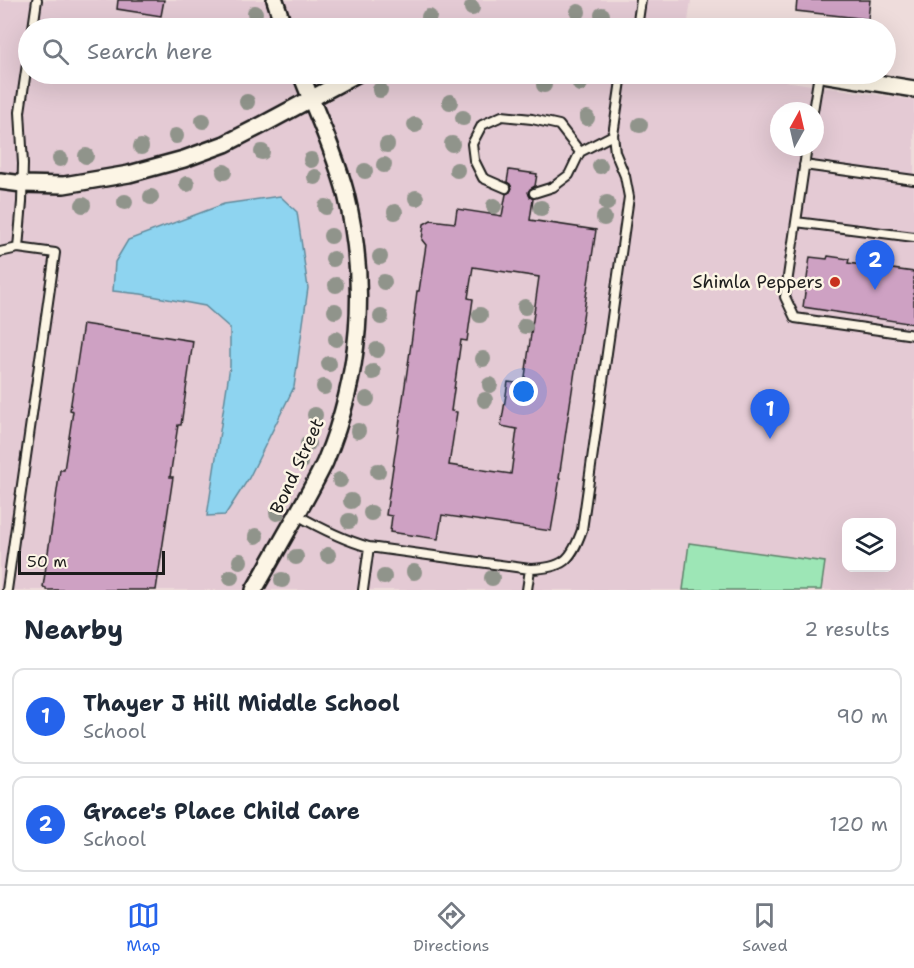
<!DOCTYPE html>
<style>
:root{--surface:#fff;--page:#f2f2f3;--text:#1f2937;--muted:#747a83;--line:#e0e1e3;--accent:#2563eb}
body{margin:0;font-family:"Shantell Sans",sans-serif;background:var(--page);color:var(--text)}
.controls{position:absolute;right:18px;bottom:18px;display:grid;overflow:hidden;border-radius:12px;box-shadow:0 6px 24px #0002}
.controls button{width:54px;height:54px;display:grid;place-items:center;padding:0;border:0;border-bottom:2px solid var(--line);background:var(--surface);color:var(--text);font:30px sans-serif}
.compass{position:absolute;left:770px;top:102px;width:54px;height:54px;border-radius:50%;background:var(--surface);box-shadow:0 6px 24px #0002;rotate:8deg}
.scale{position:absolute;left:18px;bottom:15px;width:147px;box-sizing:border-box;padding-left:6px;border:3px solid #1c1c1c;border-top:0;font-size:16px;line-height:21px;white-space:nowrap;color:#1c1c1c;-webkit-text-stroke:4px #fcf5e5;paint-order:stroke}
.you{position:absolute;left:524px;top:392px;width:21px;height:21px;margin:-15px;border:4px solid #fff;border-radius:50%;background:#1a73e8;box-shadow:0 0 0 9px #1a73e833}
.badge{display:grid;place-items:center;width:39px;height:39px;border-radius:50%;background:var(--accent);color:#fff;font-size:20px;font-weight:700}
.pin{position:absolute;translate:-50% -50px;filter:drop-shadow(0 2px 3px #0008)}
.pin::after{content:'';position:absolute;top:32px;width:21px;height:18px;background:inherit;clip-path:polygon(0 0,100% 0,50% 100%)}
.list{margin:0;padding:0;list-style:none}
h2{display:flex;justify-content:space-between;align-items:center;height:78px;margin:0;padding:0 24px;font-size:26px}
h2 small{font-size:20px;font-weight:400;color:var(--muted)}
.list li{display:grid;grid-template-columns:39px 1fr auto;gap:18px;align-items:center;box-sizing:border-box;height:96px;margin:0 12px 12px;padding:0 12px;border:2px solid var(--line);border-radius:12px}
.list b{display:block;font-size:22px;white-space:nowrap}
.list p{margin:0;font-size:20px;white-space:nowrap;color:var(--muted)}
.list em{font-size:20px;font-style:normal;color:var(--muted)}
.icon{flex:none;width:33px;height:33px;fill:none;stroke:currentColor;stroke-width:2;stroke-linecap:round;stroke-linejoin:round}
.map{position:relative;flex:none;width:914px;height:590px;overflow:hidden}
.search{position:absolute;background:var(--surface);box-shadow:0 6px 24px #0002;left:18px;right:18px;top:18px;height:66px;display:flex;align-items:center;gap:15px;box-sizing:border-box;padding:0 21px;border-radius:33px;color:var(--muted);font-size:22px}
.sheet{height:294px;background:var(--surface)}
nav{display:flex;justify-content:space-around;align-items:center;box-sizing:border-box;height:84px;border-top:2px solid var(--line);background:var(--surface);font-size:16px;color:var(--muted)}
nav a{display:grid;justify-items:center;gap:3px}
nav .on{color:var(--accent)}
.map>svg:first-child{display:block}
</style>
<div class="map">
<svg width="914" height="590" viewBox="0 0 914 590">
<rect width="100%" height="100%" fill="#eedcdb"/>
<filter id="ink" filterUnits="userSpaceOnUse"><feTurbulence type="fractalNoise" baseFrequency=".0167" numOctaves="2"/><feDisplacementMap in="SourceGraphic" scale="12" xChannelSelector="R" yChannelSelector="G"/><feConvolveMatrix kernelMatrix="1 2 1 2 8 2 1 2 1" color-interpolation-filters="sRGB"/></filter>
<g filter="url(#ink)">
<path fill="#e4cad4" fill-rule="evenodd" d="M0,0H691L687,28H28V74H737L914,100V590H0ZM779,111H815V147H779ZM846,522H892V568H846Z"/>
<path fill="#9de6b6" stroke="#5c8169" stroke-width="1.5" d="M689,543L825,562L821,590H683Z"/>
<path fill="#8ed4f0" stroke="#608a9b" stroke-width="1.5" d="M280,196L297,212L308,288L294,387L249,478L225,515L207,516L230,366V328L205,306L141,294L113,291L115,262L128,240L224,204Z"/>
<path fill="#cea1c3" stroke="#1c1c1c" stroke-width="1.5" fill-rule="evenodd" d="M118,0H164L161,16L117,9Z
M797,0H870L868,19L796,11Z
M509,170L537,174L535,186L530,189L528,192L530,197L533,199L530,220L596,230L559,478H560L551,531L442,515L438,539L390,532L392,516L386,515L410,351L415,315H414L417,291H419L426,245L422,240L424,224L431,220L455,223L457,209L502,216L506,194L510,192L512,188L510,184L507,182ZM473,267L539,277L524,384L508,382L501,426L517,429L511,474L449,465L457,412L451,411L461,340L467,341L473,299L468,298Z
M828,256L849,259L848,263L914,272V324L803,307L810,257L827,259Z
M83,324L193,341L181,425H178L170,477H173L156,590H46V588L43,587L60,470H64L73,411L70,410Z"/>
<g fill="none" stroke-linecap="round" stroke-linejoin="round">
<g stroke="#1c1c1c" stroke-width="12">
<path id="lane" d="M33,28L37,0
M637,28L641,0
M813,111L819,74
M807,147L785,297L795,318L914,335
M804,165L914,180
M506,188L483,178L474,160L472,144L482,125L502,116L532,119L559,125L580,152
M534,193L553,187L569,175L580,152L613,135
M796,222L914,237
M18,248L22,202L23,164L20,112L28,57
M0,252L18,248L55,253L7,590
M297,515C320,528 343,540 369,547L530,569C563,568 571,561 582,530L629,197L625,176L615,152L613,135L622,74
M363,590L369,547
M527,590L530,569"/>
</g>
<g stroke="#1c1c1c" stroke-width="20">
<path id="street" d="M275,0L284,28
M822,74L914,89
M0,181L22,184L64,185L129,174L184,159L225,144L264,124L357,74
M254,590C268,566 281,542 295,518C305,500 316,481 325,462C361,376 368,284 346,194C335,152 316,113 301,74"/>
</g>
<use href="#lane" stroke="#fcf5e5" stroke-width="8"/>
<use href="#street" stroke="#fcf5e5" stroke-width="15"/>
</g>
<g fill="#90948b">
<circle cx="472" cy="8" r="8"/>
<circle cx="578" cy="12" r="8"/>
<circle cx="255" cy="13" r="8"/>
<circle cx="602" cy="15" r="8"/>
<circle cx="429" cy="17" r="8"/>
<circle cx="580" cy="84" r="8"/>
<circle cx="544" cy="85" r="8"/>
<circle cx="380" cy="90" r="8"/>
<circle cx="247" cy="102" r="8"/>
<circle cx="450" cy="102" r="8"/>
<circle cx="463" cy="118" r="8"/>
<circle cx="587" cy="118" r="8"/>
<circle cx="203" cy="121" r="8"/>
<circle cx="415" cy="125" r="8"/>
<circle cx="640" cy="125" r="8"/>
<circle cx="176" cy="136" r="8"/>
<circle cx="452" cy="144" r="8"/>
<circle cx="387" cy="145" r="8"/>
<circle cx="141" cy="147" r="8"/>
<circle cx="262" cy="152" r="8"/>
<circle cx="86" cy="156" r="8"/>
<circle cx="60" cy="159" r="8"/>
<circle cx="311" cy="160" r="8"/>
<circle cx="384" cy="165" r="8"/>
<circle cx="600" cy="166" r="8"/>
<circle cx="457" cy="170" r="8"/>
<circle cx="365" cy="171" r="8"/>
<circle cx="224" cy="172" r="8"/>
<circle cx="315" cy="177" r="8"/>
<circle cx="187" cy="184" r="8"/>
<circle cx="151" cy="197" r="8"/>
<circle cx="416" cy="198" r="8"/>
<circle cx="125" cy="202" r="8"/>
<circle cx="607" cy="203" r="8"/>
<circle cx="83" cy="205" r="8"/>
<circle cx="494" cy="206" r="8"/>
<circle cx="326" cy="207" r="8"/>
<circle cx="541" cy="208" r="8"/>
<circle cx="395" cy="212" r="8"/>
<circle cx="604" cy="218" r="8"/>
<circle cx="331" cy="236" r="8"/>
<circle cx="380" cy="257" r="8"/>
<circle cx="333" cy="259" r="8"/>
<circle cx="384" cy="282" r="8"/>
<circle cx="336" cy="285" r="8"/>
<circle cx="525" cy="307" r="8"/>
<circle cx="335" cy="311" r="8"/>
<circle cx="480" cy="315" r="8"/>
<circle cx="381" cy="317" r="8"/>
<circle cx="525" cy="326" r="8"/>
<circle cx="336" cy="339" r="8"/>
<circle cx="377" cy="350" r="8"/>
<circle cx="483" cy="359" r="8"/>
<circle cx="329" cy="364" r="8"/>
<circle cx="373" cy="372" r="8"/>
<circle cx="490" cy="385" r="8"/>
<circle cx="324" cy="387" r="8"/>
<circle cx="367" cy="399" r="8"/>
<circle cx="485" cy="400" r="8"/>
<circle cx="315" cy="415" r="8"/>
<circle cx="358" cy="431" r="8"/>
<circle cx="308" cy="444" r="8"/>
<circle cx="300" cy="463" r="8"/>
<circle cx="378" cy="471" r="8"/>
<circle cx="340" cy="480" r="8"/>
<circle cx="351" cy="501" r="8"/>
<circle cx="277" cy="513" r="8"/>
<circle cx="371" cy="513" r="8"/>
<circle cx="349" cy="521" r="8"/>
<circle cx="256" cy="536" r="8"/>
<circle cx="328" cy="555" r="8"/>
<circle cx="296" cy="557" r="8"/>
<circle cx="240" cy="561" r="8"/>
<circle cx="414" cy="572" r="8"/>
<circle cx="231" cy="577" r="8"/>
<circle cx="384" cy="577" r="8"/>
<circle cx="492" cy="578" r="8"/>
<circle cx="282" cy="580" r="8"/>
</g>
</g>
<circle fill="#c8321e" stroke="#fcf5e5" stroke-width="2" cx="835" cy="282" r="6"/>
<g text-anchor="middle" dominant-baseline="central" stroke-width="5" stroke-linejoin="round" paint-order="stroke">
<g font-size="18" fill="#1c1c1c" stroke="#fcf5e5" text-anchor="end">
<text x="823" y="282">Shimla Peppers</text>
</g>
<g font-size="18" fill="#1c1c1c" stroke="#fcf5e5">
<text transform="translate(297 466) rotate(-65)">Bond Street</text>
</g>
</g>
</svg>
<div class="controls">
<button><svg class="icon" aria-label="layers" viewBox="0 0 24 24"><path d="M12 4l9 5-9 5-9-5zM3 14l9 5 9-5"/></svg></button>
</div>
<svg class="compass" viewBox="-18 -18 36 36"><path d="M0-13l5 13h-10z" fill="#e53935"/><path d="M0 13l5-13h-10z" fill="#747a83"/></svg>
<div class="scale">50 m</div>
<div class="you"></div>
<div class="pin badge" style="left:770px;top:439px">1</div>
<div class="pin badge" style="left:875px;top:290px">2</div>
<div class="search"><svg class="icon" aria-label="search" viewBox="0 0 24 24"><circle cx="10" cy="10" r="6"/><path d="M15 15l6 6"/></svg>Search here</div>
</div>
<section class="sheet">
<h2>Nearby<small>2 results</small></h2>
<ul class="list">
<li><span class="badge">1</span><div><b>Thayer J Hill Middle School</b><p>School</p></div><em>90 m</em></li>
<li><span class="badge">2</span><div><b>Grace's Place Child Care</b><p>School</p></div><em>120 m</em></li>
</ul>
</section>
<nav>
<a class="on"><svg class="icon" aria-label="map" viewBox="0 0 24 24"><path d="M3 6l6-2 6 2 6-2v14l-6 2-6-2-6 2zM9 4v14M15 6v14"/></svg>Map</a>
<a><svg class="icon" aria-label="directions" viewBox="0 0 24 24"><path d="M12 3l9 9-9 9-9-9zM9 14v-3h6M13 9l2 2-2 2"/></svg>Directions</a>
<a><svg class="icon" aria-label="saved" viewBox="0 0 24 24"><path d="M7 4h10v16l-5-4-5 4z"/></svg>Saved</a>
</nav>
